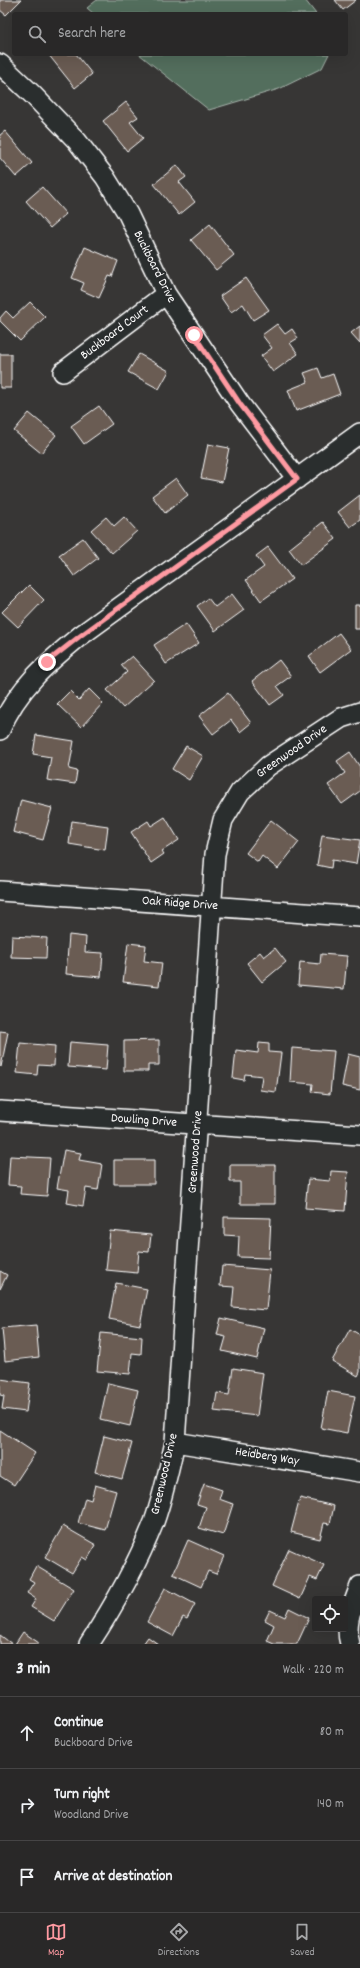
<!DOCTYPE html>
<meta charset="utf-8">
<style>
:root{--surface:#292828;--page:#313030;--text:#f1f3f6;--muted:#a5a6a8;--line:#454445;--accent:#ff9aa2}
body{margin:0;font-family:Dekko,sans-serif;background:var(--page);color:var(--text)}
.controls{position:absolute;right:12px;bottom:12px;display:grid;overflow:hidden;border-radius:4px;box-shadow:0 4px 16px #0002}
.controls button{width:36px;height:36px;display:grid;place-items:center;padding:0;border:0;border-bottom:1px solid var(--line);background:var(--surface);color:var(--text);font:20px sans-serif}
.stop{position:absolute;width:12px;height:12px;margin:-9px;border:3px solid #ff9aa2;border-radius:50%;background:#fff}
.stop.end{background:#ff9aa2;border-color:#fff;box-shadow:0 1px 4px #0008}
.list{margin:0;padding:0;list-style:none}
h2{display:flex;justify-content:space-between;align-items:center;height:52px;margin:0;padding:0 16px;font-size:17px}
h2 small{font-size:13px;font-weight:400;color:var(--muted)}
.list li{display:grid;grid-template-columns:26px 1fr auto;gap:12px;align-items:center;box-sizing:border-box;height:72px;padding:0 16px;border-top:1px solid var(--line)}
.list b{display:block;font-size:15px;white-space:nowrap}
.list p{margin:0;font-size:13px;white-space:nowrap;color:var(--muted)}
.list em{font-size:13px;font-style:normal;color:var(--muted)}
.icon{flex:none;width:22px;height:22px;fill:none;stroke:currentColor;stroke-width:2;stroke-linecap:round;stroke-linejoin:round}
.map{position:relative;flex:none;width:360px;height:1644px;overflow:hidden}
.search{position:absolute;background:var(--surface);box-shadow:0 4px 16px #0002;left:12px;right:12px;top:12px;height:44px;display:flex;align-items:center;gap:10px;box-sizing:border-box;padding:0 14px;border-radius:4px;color:var(--muted);font-size:15px}
.sheet{height:268px;background:var(--surface)}
nav{display:flex;justify-content:space-around;align-items:center;box-sizing:border-box;height:56px;border-top:1px solid var(--line);background:var(--surface);font-size:11px;color:var(--muted)}
nav a{display:grid;justify-items:center;gap:2px}
nav .on{color:var(--accent)}
.map>svg:first-child{display:block}
</style>
<div class="map">
<svg width="360" height="1644" viewBox="0 0 360 1644">
<rect width="100%" height="100%" fill="#373635"/>
<filter id="ink" filterUnits="userSpaceOnUse"><feTurbulence type="fractalNoise" baseFrequency=".025" numOctaves="2"/><feDisplacementMap in="SourceGraphic" scale="8" xChannelSelector="R" yChannelSelector="G"/><feConvolveMatrix kernelMatrix="1 2 1 2 8 2 1 2 1" color-interpolation-filters="sRGB"/></filter>
<g filter="url(#ink)">
<path fill="#536e5d" stroke="#a9b6ae" d="M97,0H305L316,14H94L87,8Z
M139,54H329L322,68L279,89L209,110Z"/>
<path fill="#6b5b53" stroke="#fff" d="M0,0H21L6,15L0,10Z
M335,0H356L343,10Z
M48,54H76L92,74L75,88Z
M126,102L138,117L130,122L143,138L127,151L103,121Z
M5,131L32,163L16,177L0,158V135Z
M177,165L186,177L179,182L195,202L179,215L154,184Z
M42,187L66,214L50,228L26,201Z
M210,224L234,255L216,270L191,240Z
M85,247L118,261L112,277L109,276L99,298L81,290L84,283L72,278Z
M246,278L269,310L253,320L243,304L231,312L220,296Z
M30,302L45,317L20,341L0,321V318L6,311L13,318Z
M277,324L285,334L292,329L298,338L290,343L298,354L273,372L261,356L272,348L262,335Z
M360,326V343L351,333Z
M0,354H11V388H0Z
M139,354L169,371L159,389L128,372Z
M318,368L322,378L333,374L340,394L296,411L288,390L308,382L304,373Z
M99,406L112,424L84,444L71,426Z
M29,413L56,435L41,453L14,431Z
M208,444L229,448L222,482L201,478Z
M176,478L188,495L165,513L152,496Z
M360,495V520L350,527L338,512Z
M106,517L114,526L124,517L137,531L112,553L91,530Z
M323,522L336,539L301,565L289,549Z
M83,538L98,558L74,576L59,555Z
M268,547L292,579L261,601L246,580L264,567L256,556Z
M29,585L44,600L18,627L2,612Z
M232,594L244,610L215,631L197,606L208,598L215,607Z
M355,605H360V629H355Z
M186,624L199,643L166,664L154,645Z
M339,633L351,649L320,672L309,656Z
M132,656L154,680L123,708L107,690L127,672L121,665Z
M279,660L291,676L277,686L284,695L270,705L252,681Z
M89,689L103,703L81,727L57,704L70,691L79,700Z
M228,693L251,723L240,732L231,720L213,734L199,716Z
M36,735L74,741L69,769L77,771L75,784L47,780L51,757L33,754Z
M186,746L203,756L189,780L172,769Z
M350,752L360,767V791L342,804L328,785L345,773L337,761Z
M21,800L52,808L43,840L13,832Z
M165,817L179,840L162,851L164,854L151,863L131,832L148,821L151,826Z
M271,820L299,842L278,869L262,856L258,862L246,853Z
M72,821L108,826L105,850L69,844Z
M322,835L360,840L356,864L332,860L331,868L317,865Z
M69,935L86,937L85,952L103,953L101,977L66,974Z
M12,936L47,938L46,958L11,957Z
M128,943L146,945L144,961L162,963L159,986L123,982Z
M275,948L286,962L262,982L247,963L260,952L264,957Z
M321,954L347,956L344,989L298,985L300,962L320,964Z
M0,1031L8,1032L1,1067L0,1066Z
M159,1040V1065H148V1071H124V1041Z
M70,1042L108,1045L106,1070L68,1067Z
M20,1043L55,1046L54,1066L38,1065L37,1075L17,1073Z
M259,1043L269,1044V1052L281,1053L276,1092L260,1090L262,1076L245,1074L244,1080L233,1078L236,1050L258,1053Z
M292,1048L334,1051L330,1094L312,1092L313,1084L290,1082Z
M348,1054L360,1057V1090L342,1086Z
M64,1150L81,1153L79,1160L102,1164L98,1190L86,1188L83,1206L67,1203L69,1190L57,1188Z
M10,1156L50,1158L47,1196L20,1194L21,1186L8,1185Z
M114,1160H154V1184H114Z
M230,1165H275V1204H240V1182H230Z
M331,1171L348,1172L345,1211L305,1208L308,1179L330,1181Z
M224,1217L271,1218L269,1258L238,1257L239,1236L224,1235Z
M110,1231L151,1235L149,1252L139,1251L137,1273L106,1270Z
M222,1266L270,1270L266,1310L232,1307L234,1287L220,1286Z
M0,1271L7,1275L0,1289Z
M116,1283L147,1289L140,1325L109,1319Z
M221,1318L264,1328L257,1359L222,1351L226,1337L217,1335Z
M36,1325L39,1357L5,1361L2,1328Z
M350,1329L360,1335V1372L358,1376L332,1361Z
M101,1333L142,1337L141,1354L132,1353L130,1374L97,1371Z
M233,1368L263,1373L257,1416L214,1411L217,1393L229,1395Z
M0,1379L30,1383L26,1412L2,1409L4,1396L0,1395Z
M108,1383L138,1390L130,1426L100,1419Z
M328,1391L355,1396L347,1433L321,1428Z
M0,1430L35,1453L14,1485L0,1476Z
M104,1436L132,1443L122,1479L95,1472Z
M204,1484L222,1490L219,1499L233,1504L223,1535L199,1528L206,1507L197,1504Z
M95,1485L116,1491L105,1530L78,1523L85,1498L91,1500Z
M300,1498L334,1506L330,1524L324,1523L320,1539L291,1532Z
M63,1526L96,1545L87,1560L82,1557L72,1573L45,1557Z
M188,1540L224,1556L216,1574L208,1571L201,1587L173,1574Z
M289,1549L324,1565L317,1580L310,1577L300,1599L272,1586Z
M36,1566L74,1589L54,1621L31,1607L36,1599L27,1593L34,1582L29,1579Z
M165,1588L195,1604L187,1619L183,1617L173,1636L147,1622Z
M289,1608L309,1618L297,1644H274L267,1641L274,1625L265,1620L270,1610L285,1617Z
M23,1632L39,1643L38,1644H15Z
M0,1635L12,1644H0Z
M148,1637L158,1644H143Z"/>
<g fill="none" stroke-linecap="round" stroke-linejoin="round">
<g stroke="#fff" stroke-width="22">
<path id="minor" d="M0,64L33,95L77,141L105,177L128,214L166,294L240,404L297,479
M63,372L166,294
M0,730C16,690 48,662 80,636L360,433
M0,891L360,917
M0,1111L360,1135
M175,1442L360,1472
M89,1644C114,1606 137,1565 154,1522C163,1497 169,1469 175,1442L215,854L223,820L240,792L268,766L341,718L360,712
M350,1644C344,1623 353,1605 360,1586"/>
</g>
<use href="#minor" stroke="#2a2d2e" stroke-width="19"/>
</g>
</g>
<g fill="none" stroke-linecap="round" stroke-linejoin="round" filter="url(#ink)">
<path stroke="#ff9aa2" stroke-width="5" d="M47,662L80,636L297,479L240,404L194,335"/>
</g>
<g text-anchor="middle" dominant-baseline="central" stroke-width="4" stroke-linejoin="round" paint-order="stroke">
<g font-size="13" fill="#fff" stroke="#2a2d2e">
<text transform="translate(154 267) rotate(63)">Buckboard Drive</text>
<text transform="translate(115 333) rotate(-37)">Buckboard Court</text>
<text transform="translate(292 752) rotate(-35)">Greenwood Drive</text>
<text transform="translate(180 904) rotate(4)">Oak Ridge Drive</text>
<text transform="translate(144 1121) rotate(4)">Dowling Drive</text>
<text transform="translate(196 1152) rotate(-86)">Greenwood Drive</text>
<text transform="translate(267 1457) rotate(9)">Heidberg Way</text>
<text transform="translate(165 1474) rotate(-77)">Greenwood Drive</text>
</g>
</g>
</svg>
<div class="controls">
<button><svg class="icon" aria-label="locate" viewBox="0 0 24 24"><circle cx="12" cy="12" r="6"/><path d="M12 2v4M12 18v4M2 12h4M18 12h4"/></svg></button>
</div>
<div class="stop" style="left:194px;top:335px"></div>
<div class="stop end" style="left:47px;top:662px"></div>
<div class="search"><svg class="icon" aria-label="search" viewBox="0 0 24 24"><circle cx="10" cy="10" r="6"/><path d="M15 15l6 6"/></svg>Search here</div>
</div>
<section class="sheet">
<h2>3 min<small>Walk · 220 m</small></h2>
<ul class="list">
<li><svg class="icon" aria-label="ahead" viewBox="0 0 24 24"><path d="M12 20V5M6 11l6-6 6 6"/></svg><div><b>Continue</b><p>Buckboard Drive</p></div><em>80 m</em></li>
<li><svg class="icon" aria-label="right" viewBox="0 0 24 24"><path d="M7 20v-9h11M14 6l5 5-5 5"/></svg><div><b>Turn right</b><p>Woodland Drive</p></div><em>140 m</em></li>
<li><svg class="icon" aria-label="arrive" viewBox="0 0 24 24"><path d="M6 21V4h12l-3 4 3 4H6"/></svg><div><b>Arrive at destination</b></div></li>
</ul>
</section>
<nav>
<a class="on"><svg class="icon" aria-label="map" viewBox="0 0 24 24"><path d="M3 6l6-2 6 2 6-2v14l-6 2-6-2-6 2zM9 4v14M15 6v14"/></svg>Map</a>
<a><svg class="icon" aria-label="directions" viewBox="0 0 24 24"><path d="M12 3l9 9-9 9-9-9zM9 14v-3h6M13 9l2 2-2 2"/></svg>Directions</a>
<a><svg class="icon" aria-label="saved" viewBox="0 0 24 24"><path d="M7 4h10v16l-5-4-5 4z"/></svg>Saved</a>
</nav>
